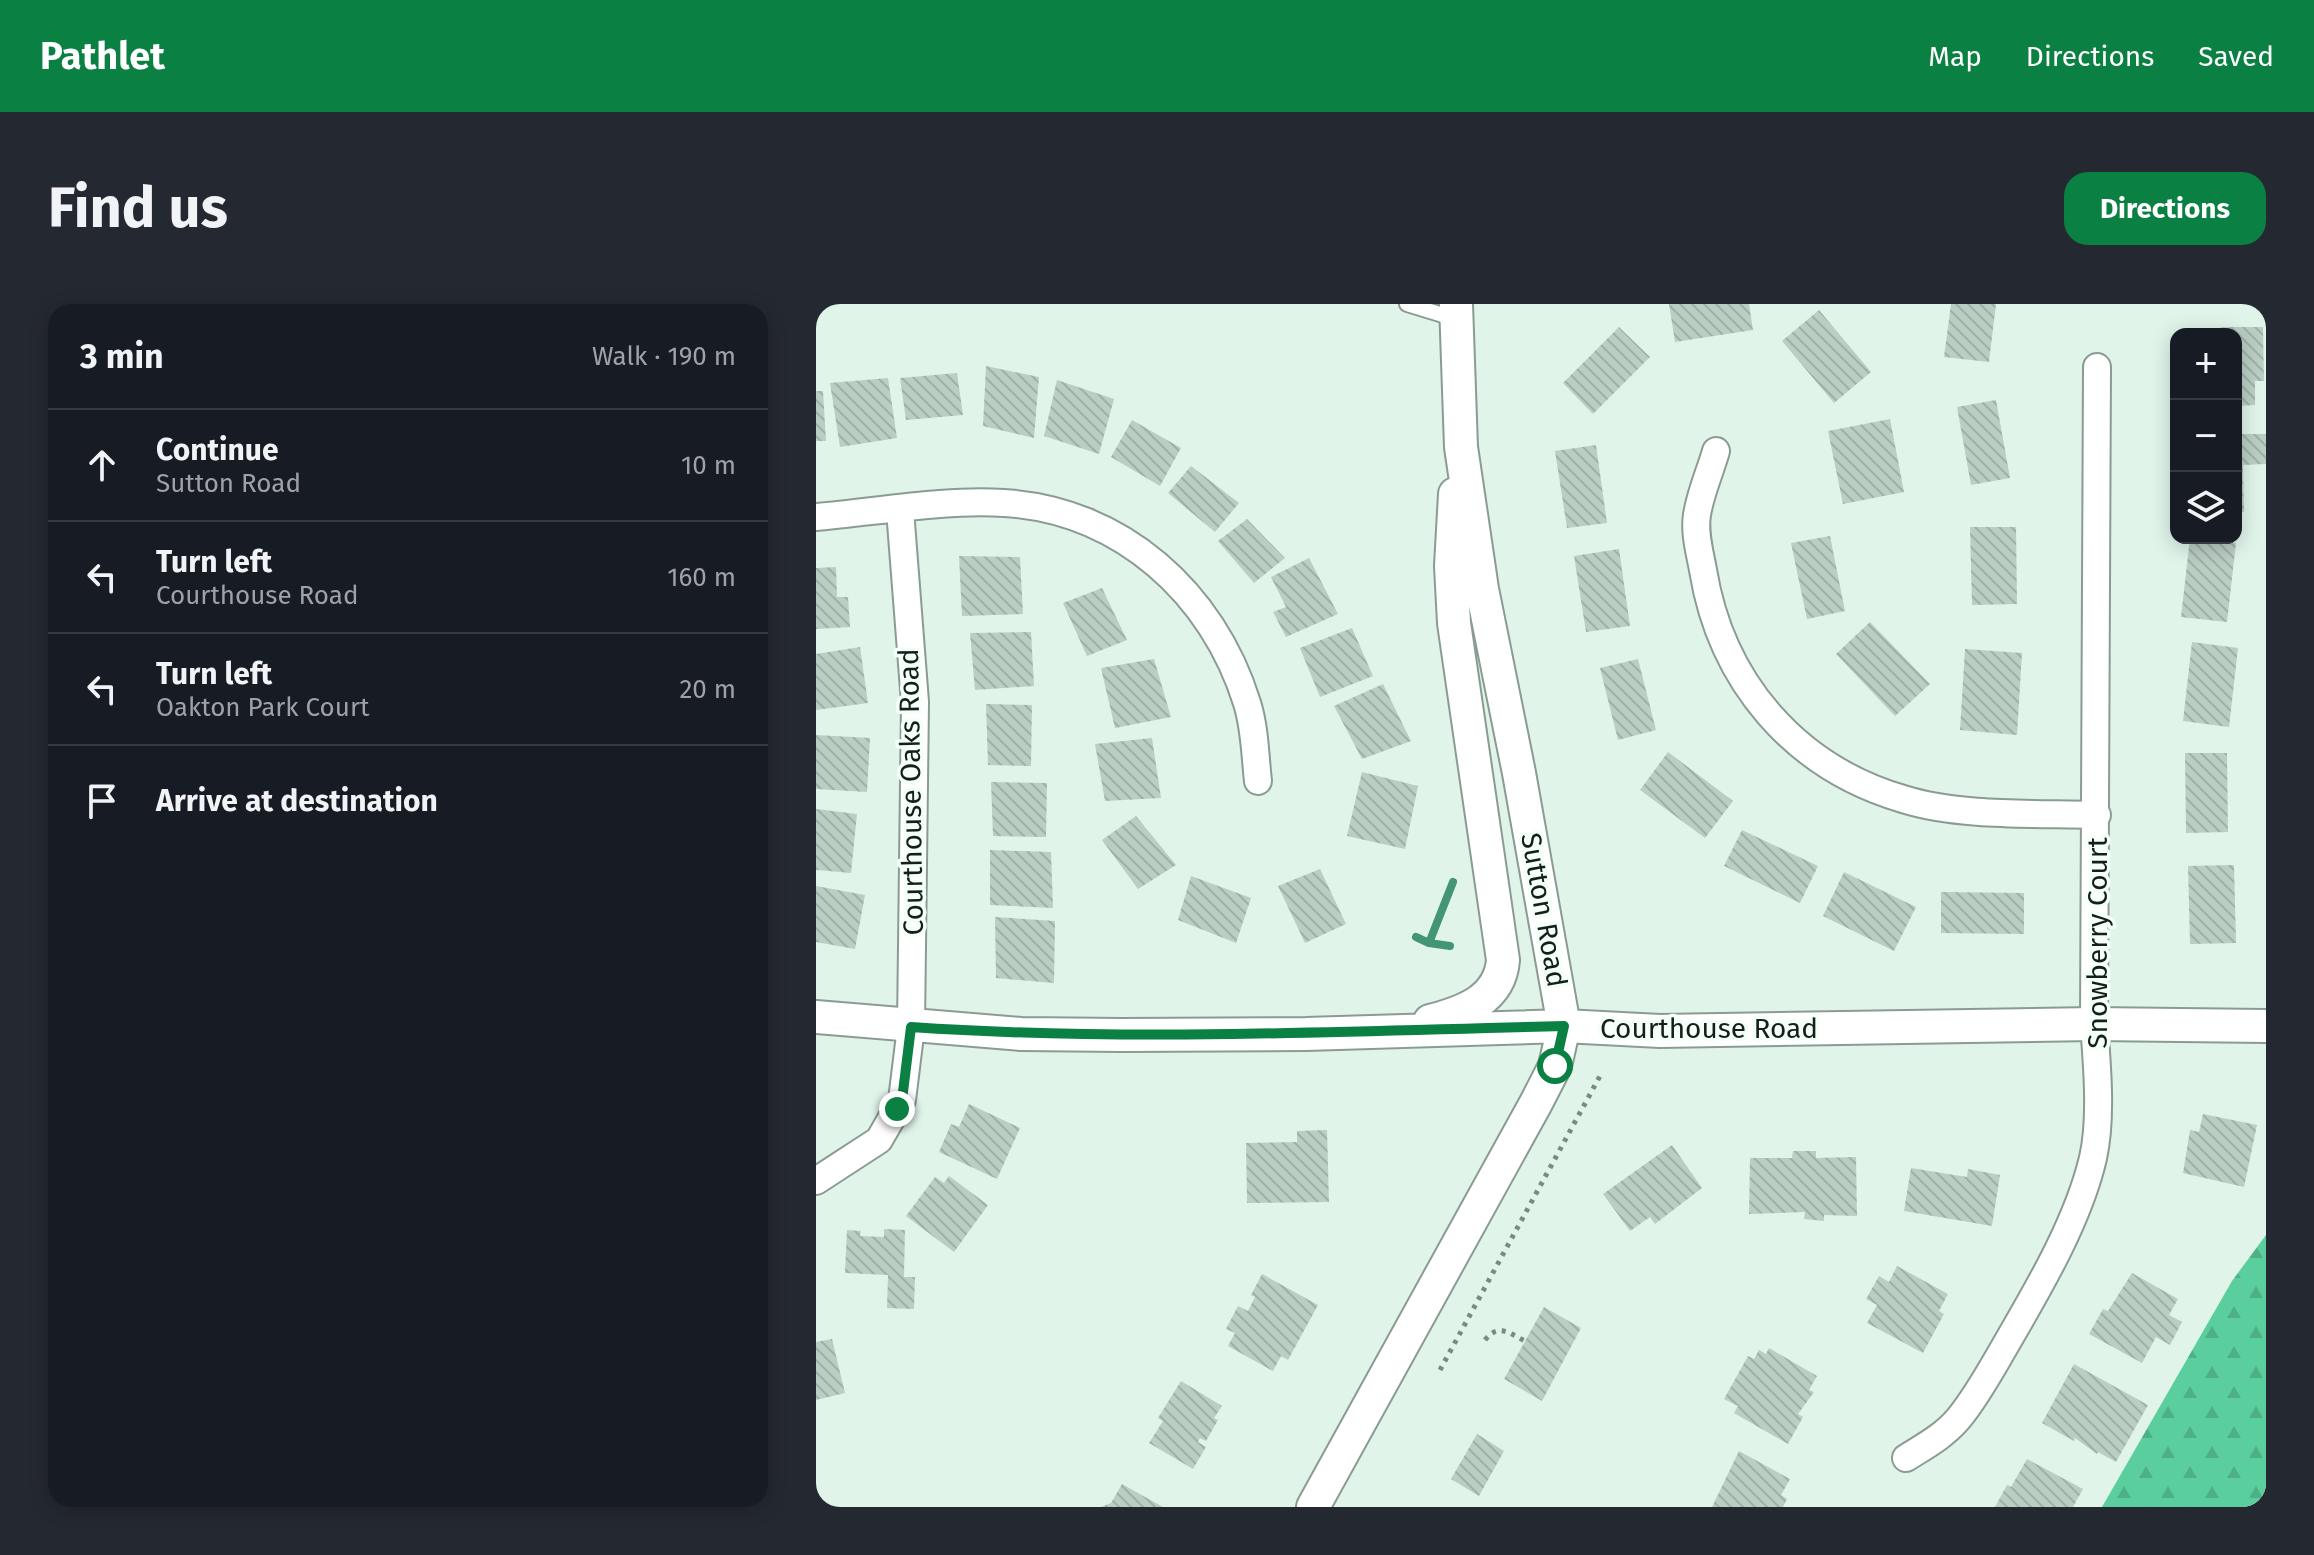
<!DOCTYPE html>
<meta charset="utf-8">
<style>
:root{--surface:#171b24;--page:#242831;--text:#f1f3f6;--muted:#9ea1a6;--line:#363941;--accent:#0b8043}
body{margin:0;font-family:"Fira Sans",sans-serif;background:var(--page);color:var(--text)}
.controls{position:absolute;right:24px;top:24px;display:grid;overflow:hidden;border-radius:16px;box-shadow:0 4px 20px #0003}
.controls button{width:72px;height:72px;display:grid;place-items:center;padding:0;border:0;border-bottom:2px solid var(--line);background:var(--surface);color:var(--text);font:40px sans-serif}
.stop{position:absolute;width:24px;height:24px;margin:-18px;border:6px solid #0b8043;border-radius:50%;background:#fff}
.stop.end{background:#0b8043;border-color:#fff;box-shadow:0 2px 8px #0008}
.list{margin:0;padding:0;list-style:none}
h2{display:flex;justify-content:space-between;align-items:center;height:104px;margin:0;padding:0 32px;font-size:34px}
h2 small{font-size:26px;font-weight:400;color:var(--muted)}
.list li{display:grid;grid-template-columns:52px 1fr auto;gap:24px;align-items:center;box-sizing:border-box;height:112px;padding:0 32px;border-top:2px solid var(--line)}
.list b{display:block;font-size:30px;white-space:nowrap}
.list p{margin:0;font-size:26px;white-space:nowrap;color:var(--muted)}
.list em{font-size:26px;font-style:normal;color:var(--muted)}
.icon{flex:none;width:44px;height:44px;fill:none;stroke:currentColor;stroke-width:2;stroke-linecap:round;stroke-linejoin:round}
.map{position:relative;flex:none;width:1450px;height:1203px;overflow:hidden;border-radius:24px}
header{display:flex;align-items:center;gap:48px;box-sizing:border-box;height:112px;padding:0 40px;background:var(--accent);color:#fff}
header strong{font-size:38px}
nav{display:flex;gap:44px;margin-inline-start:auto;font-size:28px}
.intro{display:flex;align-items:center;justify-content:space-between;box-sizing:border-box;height:192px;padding:0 48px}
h1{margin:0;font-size:56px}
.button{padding:20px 36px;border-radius:24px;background:var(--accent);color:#fff;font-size:28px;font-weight:700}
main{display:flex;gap:48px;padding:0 48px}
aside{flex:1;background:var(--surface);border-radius:24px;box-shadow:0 4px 20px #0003}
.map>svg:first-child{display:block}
</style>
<header>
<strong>Pathlet</strong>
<nav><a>Map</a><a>Directions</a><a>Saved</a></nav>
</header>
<div class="intro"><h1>Find us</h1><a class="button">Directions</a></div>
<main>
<aside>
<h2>3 min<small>Walk · 190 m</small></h2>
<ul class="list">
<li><svg class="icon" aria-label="ahead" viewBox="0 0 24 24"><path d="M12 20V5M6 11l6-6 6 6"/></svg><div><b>Continue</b><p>Sutton Road</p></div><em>10 m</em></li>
<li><svg class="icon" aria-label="left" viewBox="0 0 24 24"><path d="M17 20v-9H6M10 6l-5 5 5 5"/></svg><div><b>Turn left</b><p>Courthouse Road</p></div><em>160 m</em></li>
<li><svg class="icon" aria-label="left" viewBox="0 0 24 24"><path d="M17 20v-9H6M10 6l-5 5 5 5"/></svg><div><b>Turn left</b><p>Oakton Park Court</p></div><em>20 m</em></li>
<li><svg class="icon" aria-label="arrive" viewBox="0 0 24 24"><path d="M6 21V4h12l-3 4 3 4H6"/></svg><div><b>Arrive at destination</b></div></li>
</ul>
</aside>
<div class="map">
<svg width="1450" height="1203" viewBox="0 0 1450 1203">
<defs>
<pattern id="forest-firs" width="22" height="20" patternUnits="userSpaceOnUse" patternTransform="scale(2)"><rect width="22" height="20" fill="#5ace9c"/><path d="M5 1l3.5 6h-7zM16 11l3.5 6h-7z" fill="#4eb086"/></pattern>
<pattern id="building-back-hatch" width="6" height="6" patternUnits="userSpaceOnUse" patternTransform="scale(2)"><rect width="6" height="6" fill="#bbcec4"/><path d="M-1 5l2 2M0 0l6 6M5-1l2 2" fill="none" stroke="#a0b0a8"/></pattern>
</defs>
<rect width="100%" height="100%" fill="#e0f4ea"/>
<path fill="url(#forest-firs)" d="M1450,931V1203H1286L1416,977Z"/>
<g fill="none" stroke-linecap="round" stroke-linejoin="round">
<path stroke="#429673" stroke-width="8" d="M600,633L613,639L634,642
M613,639L637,578"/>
</g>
<path fill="url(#building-back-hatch)" d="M853,0H933L937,26L859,38Z
M1135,0H1180L1173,58L1128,53Z
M1003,6L1055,68L1018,99L966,37Z
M803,23L834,53L777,110L747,79Z
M1405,23H1447L1448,77H1439V101L1420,102V30H1405Z
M170,62L223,73L218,134L167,122Z
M141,69L147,111L90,116L84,74Z
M72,74L81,134L24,143L14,79Z
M241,76L298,95L283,150L228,132Z
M0,87H7L10,137H0Z
M1180,96L1194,174L1155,181L1141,103Z
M1074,115L1088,188L1027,200L1012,127Z
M316,116L365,144L344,182L295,153Z
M1420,130H1450V160L1427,161L1428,208H1420Z
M780,141L791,219L751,224L739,147Z
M375,162L423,199L399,228L352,189Z
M431,215L469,254L438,279L402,237Z
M1154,223H1200L1201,300L1156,301Z
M1014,232L1029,307L991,315L975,239Z
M1374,234L1420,239L1411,318L1365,313Z
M803,245L814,322L770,328L758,252Z
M143,252L204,253L207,310L146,312Z
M493,254L522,310L470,333L457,308L470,303L455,273Z
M20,263L21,293H32L34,323L0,325V264Z
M286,284L311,336L271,352L247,299Z
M1054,318L1114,380L1079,412L1020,350Z
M536,324L557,372L504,393L484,344Z
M215,328L218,382L159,386L154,329Z
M1376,338L1422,344L1413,423L1367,417Z
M44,343L52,399L0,406V350Z
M1149,345L1206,349L1201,431L1144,426Z
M338,355L355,413L299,424L285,364Z
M822,355L840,426L802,436L784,364Z
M567,380L595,437L546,455L518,402Z
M170,400L216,401L215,462L172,461Z
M0,431L54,434L51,488L0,485Z
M336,434L345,494L289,497L279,440Z
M852,448L917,497L889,534L824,486Z
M1369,449H1411L1412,528L1370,529Z
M546,468L602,482L589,545L531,532Z
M175,478L231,479L230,533L177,532Z
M0,505L41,510L35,569L0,566Z
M320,512L360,561L322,585L286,536Z
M926,526L1002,562L984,599L908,562Z
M174,546L235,548L237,604L174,601Z
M1418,561L1420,639L1374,640L1372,562Z
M504,565L530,620L489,639L462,582Z
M1028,568L1100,603L1078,647L1007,612Z
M375,572L435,594L420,639L362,616Z
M0,582L49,591L39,645L0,638Z
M1125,588L1208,589V630L1125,629Z
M179,613L239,617L238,679L180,674Z
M153,800L204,824L181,875L123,848L135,820L143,823Z
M1387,810L1441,821L1428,883L1367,869L1374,826L1383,828Z
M511,826L513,898L431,899L430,839L481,838V827Z
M856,841L886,884L839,920L834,913L814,927L787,890Z
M977,847H1000V854L1040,853L1041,912L1008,911V917L988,915L989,908L933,910L934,854H976Z
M1095,864L1151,873L1152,865L1184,871L1176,922L1088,907Z
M133,872L172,901L138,948L90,912L119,873L128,879Z
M68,925L89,926L88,973H99L98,1005L71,1004L72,971L29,969L31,926L45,927L44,932L68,933Z
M1081,962L1132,990L1123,1007L1128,1010L1107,1049L1051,1019L1061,1001L1050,995L1063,972L1073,978Z
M1316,969L1362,995L1353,1011L1366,1018L1354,1041L1340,1033L1326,1059L1273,1030L1287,1005L1292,1007Z
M446,970L502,1001L472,1056L465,1052L457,1067L412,1042L419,1029L410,1025L422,1002L432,1007L439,993L435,991Z
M728,1003L765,1024L726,1097L688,1075Z
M16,1035L29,1089L0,1096V1038Z
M953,1044L1001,1072L993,1086L998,1088L982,1110L987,1113L972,1140L918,1109L922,1102L908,1095L932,1052L938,1055L943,1046L950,1050Z
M1258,1060L1332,1101L1300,1158L1282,1148L1281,1150L1259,1134L1258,1137L1226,1119Z
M365,1077L406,1102L398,1114L402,1116L390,1137L384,1134L382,1138L390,1143L377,1165L333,1139L347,1117L342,1114Z
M661,1130L688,1147L663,1192L635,1175Z
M923,1147L974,1175L965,1191L971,1195L967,1203H896Z
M1211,1155L1267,1185L1257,1203H1179L1191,1181L1195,1183Z
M306,1180L347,1203H285L295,1199Z"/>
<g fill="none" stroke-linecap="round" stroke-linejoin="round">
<g stroke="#8a9c92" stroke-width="18">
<path id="service" d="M591,0L640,15"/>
</g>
<g stroke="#8a9c92" stroke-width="30">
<path id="minor" d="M900,147C894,168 884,190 881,211C878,229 884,249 887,266C905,377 978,463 1087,495C1144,513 1221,509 1281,511
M0,213C60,208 129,195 188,199C305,206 397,289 431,399C439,424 439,451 442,477
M0,877L63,836L86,796L95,723L99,398L84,206
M1090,1154C1109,1142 1128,1132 1143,1114C1161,1092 1175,1066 1189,1042C1222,985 1262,918 1277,854C1286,815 1281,760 1278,720L1281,63"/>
</g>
<g stroke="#8a9c92" stroke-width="36">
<path id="tertiary" d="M0,713L205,730L306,731L490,730L748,722L844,727L1278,720L1450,722
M614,717C649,708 684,695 687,656L638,319L635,262L639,190
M497,1203L720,799L739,762L748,722L703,469L666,285L645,143L640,0"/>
</g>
<path stroke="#7b8982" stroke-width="5" stroke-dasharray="4 6" stroke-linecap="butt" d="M669,1036C682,1019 693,1029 709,1037
M624,1066L784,772"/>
<use href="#service" stroke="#fff" stroke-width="14"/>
<use href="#minor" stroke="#fff" stroke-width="26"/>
<use href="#tertiary" stroke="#fff" stroke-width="32"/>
</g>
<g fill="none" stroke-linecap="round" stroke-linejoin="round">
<path stroke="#0b8043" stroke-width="10" d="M81,805L86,796L95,723C313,738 530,727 748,722L739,762"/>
</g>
<g text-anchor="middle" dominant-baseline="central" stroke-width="7" stroke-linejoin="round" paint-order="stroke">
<g font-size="28" fill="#171e1a" stroke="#f3fff9">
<text transform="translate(95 488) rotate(-91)">Courthouse Oaks Road</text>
<text transform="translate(728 606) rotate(80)">Sutton Road</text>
<text transform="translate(1281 639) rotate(-90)">Snowberry Court</text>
<text x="893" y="724">Courthouse Road</text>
</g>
</g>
</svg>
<div class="controls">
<button>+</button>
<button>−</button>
<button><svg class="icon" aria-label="layers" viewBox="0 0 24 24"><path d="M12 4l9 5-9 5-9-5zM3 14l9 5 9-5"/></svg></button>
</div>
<div class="stop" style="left:739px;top:762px"></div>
<div class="stop end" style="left:81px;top:805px"></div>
</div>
</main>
